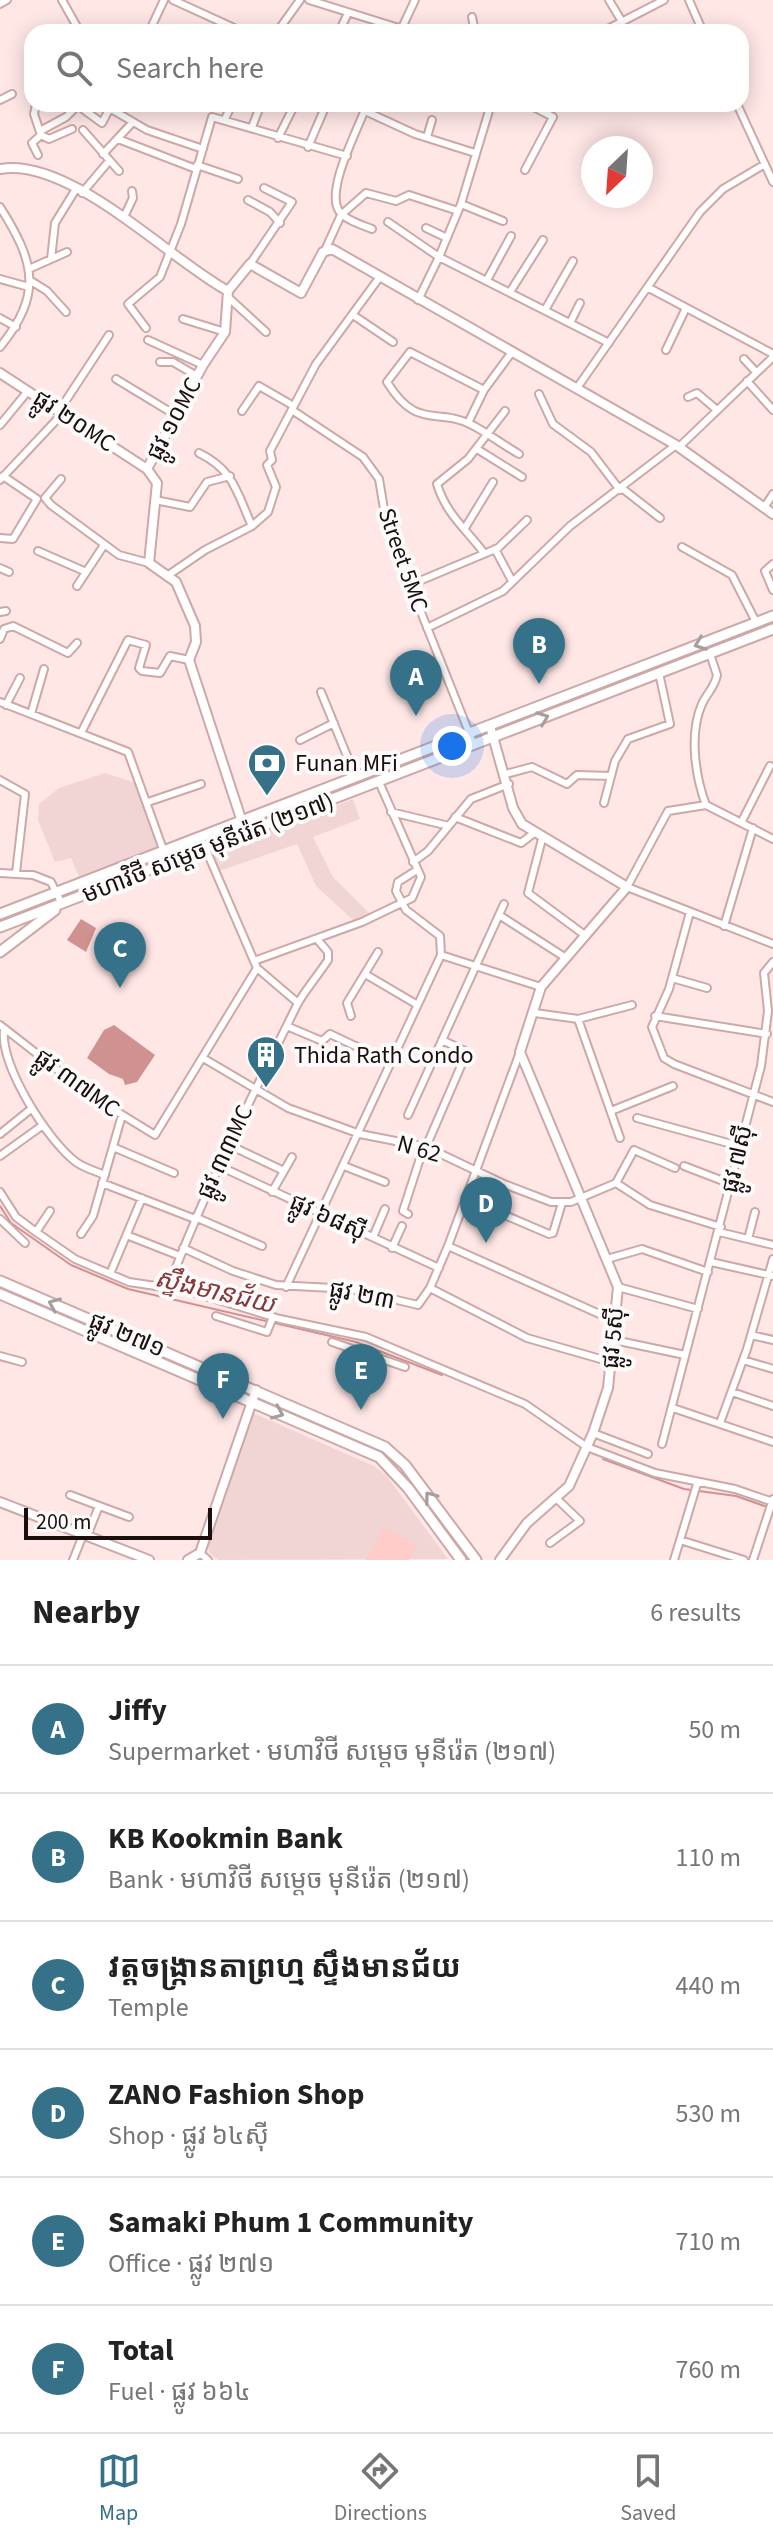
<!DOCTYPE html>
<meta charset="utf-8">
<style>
:root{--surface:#fff;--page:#f2f2f2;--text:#222;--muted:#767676;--line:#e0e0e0;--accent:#357289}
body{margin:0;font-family:"Source Sans 3","Noto Sans Khmer",sans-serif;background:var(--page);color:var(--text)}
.compass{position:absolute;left:581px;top:136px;width:72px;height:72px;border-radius:50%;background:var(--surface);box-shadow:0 4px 20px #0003;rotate:205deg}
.scale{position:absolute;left:24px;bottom:20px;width:188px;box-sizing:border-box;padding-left:8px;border:4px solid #1b0f0e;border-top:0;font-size:22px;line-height:28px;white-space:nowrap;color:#1b0f0e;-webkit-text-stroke:6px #fbfbfb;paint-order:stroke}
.you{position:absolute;left:452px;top:746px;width:28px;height:28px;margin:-20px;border:6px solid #fff;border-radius:50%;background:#1a73e8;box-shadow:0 0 0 12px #1a73e833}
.badge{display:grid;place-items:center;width:52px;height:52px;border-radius:50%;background:var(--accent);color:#fff;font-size:26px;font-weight:700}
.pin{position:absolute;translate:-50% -66px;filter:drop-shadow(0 2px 4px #0008)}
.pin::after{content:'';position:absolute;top:42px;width:28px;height:24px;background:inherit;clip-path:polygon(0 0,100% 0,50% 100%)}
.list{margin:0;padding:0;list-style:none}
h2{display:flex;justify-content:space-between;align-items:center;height:104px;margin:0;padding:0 32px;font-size:34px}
h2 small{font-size:26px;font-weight:400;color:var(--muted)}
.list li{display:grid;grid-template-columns:52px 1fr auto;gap:24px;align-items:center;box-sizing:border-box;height:128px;padding:0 32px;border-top:2px solid var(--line)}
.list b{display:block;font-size:30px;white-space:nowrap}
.list p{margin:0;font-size:26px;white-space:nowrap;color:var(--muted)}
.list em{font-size:26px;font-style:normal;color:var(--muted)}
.icon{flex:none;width:44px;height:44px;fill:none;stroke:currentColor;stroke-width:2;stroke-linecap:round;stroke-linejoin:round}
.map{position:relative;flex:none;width:773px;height:1560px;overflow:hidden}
.search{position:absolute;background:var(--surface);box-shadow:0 4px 20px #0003;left:24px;right:24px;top:24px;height:88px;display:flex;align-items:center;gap:20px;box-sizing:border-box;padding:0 28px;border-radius:24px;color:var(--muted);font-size:30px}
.sheet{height:872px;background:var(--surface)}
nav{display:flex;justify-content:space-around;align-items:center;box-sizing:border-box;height:112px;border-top:2px solid var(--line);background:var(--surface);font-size:22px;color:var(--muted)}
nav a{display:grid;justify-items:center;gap:4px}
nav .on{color:var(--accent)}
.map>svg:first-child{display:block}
</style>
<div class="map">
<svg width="773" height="1560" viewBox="0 0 773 1560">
<rect width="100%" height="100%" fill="#ffe7e6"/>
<path fill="#f1d5d4" d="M105,773L136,783L158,850L79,877L71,858L55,862L38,820L39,804L59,788Z
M353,799L360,819L313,837L333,877L371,915L354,921L316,886L297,844L219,871L211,852Z
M253,1413L374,1466L386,1475L448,1559L218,1560L209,1552L208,1545Z"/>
<path fill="#ffccc9" d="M384,1527L417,1546L409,1560H366Z"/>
<path fill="#cf9290" d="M81,919L96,928L86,952L67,940Z
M114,1025L155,1055L137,1082L125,1085L123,1079L109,1074L87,1058L104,1030Z"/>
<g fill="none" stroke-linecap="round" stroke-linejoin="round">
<path stroke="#cf9290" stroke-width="2" d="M0,1206L11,1223L71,1265L128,1289L356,1342L442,1375
M603,1459L684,1489L736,1496L773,1509"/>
<g stroke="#cda8a6" stroke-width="10">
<path id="street" d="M62,0L80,32
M173,0L243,32
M309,0L402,29
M609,0L621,20
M689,0L703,32
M0,4L7,0
M472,17L475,32
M149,32L164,0
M277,32L300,0
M339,32L348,13
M400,32L415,0
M602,32L664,0
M0,100L12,94
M36,104L34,114L41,135
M76,104L102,123L112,104
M197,104L203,107
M367,104C359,128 325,189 339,211C345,220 362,225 372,229
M737,104L773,182
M111,109L147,130L203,149
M365,111L415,134L475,153
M225,119L232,104
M252,127L261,104
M83,130L119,171
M40,131L66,117L78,105
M41,135L49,139L72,129
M427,137L432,120
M278,138L295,104
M118,139L196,169
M308,147L326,105
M103,154L132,123
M38,155L32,143L41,135
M197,165L238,179
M525,170L553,117L528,104
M82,193L109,161
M248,200L270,212L280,223
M461,204L503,221
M0,207C35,262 43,294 0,347
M124,217L133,198L132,191
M388,222L439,257L461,204L491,104
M426,228L447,238
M326,248L341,215L366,193L396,201L409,195L458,211
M51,259L55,223L76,189
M250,264L292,202L264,188
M31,268L67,252
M0,279L29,287
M487,280L511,236
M31,281L47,291L66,312
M649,288L773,354
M510,292L543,240
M230,299L266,332
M418,300L439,257L609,343
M545,310L573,261
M353,315L393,342
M0,318L16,327
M183,319L225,332
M570,323L580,303
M146,328L128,304L160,277L181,224L212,117L347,156
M148,340L203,365
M666,350L686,308
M744,359L756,372
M160,362H173L197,376
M116,379L177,416
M747,381L773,410
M577,388L700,212L723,189L765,164
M484,390L410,352L387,382C417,431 437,407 472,425C488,433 503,445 519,454
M539,394L553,424L591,452L620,490
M688,397L697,393L717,410
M292,410L363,457L379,479L387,527L474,745
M59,411L109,335
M242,411L259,386L292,405
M468,423L484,390L512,352
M0,425L28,391
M679,447L773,357
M477,449L522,477
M199,453C234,470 237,493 252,526
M61,479L45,498L51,505L119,555L149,563
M0,480L63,413
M623,489L660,518
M155,500L190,507L207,482L230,476
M764,508L773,494
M465,528L493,482
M0,538L13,539L37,499L3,476
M682,547L732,575L756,622
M495,549L512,581
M38,551L84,571
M484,553C466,529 446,514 437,484L468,459L505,411
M773,564L765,571L773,590
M0,568L9,572
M167,576L205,550L252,526L268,512L276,487L267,465L272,460L270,451L316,364L379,278
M410,585L498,548L527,520
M77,586L104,545
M0,612L6,611
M427,628L503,591L570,526L676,445
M0,639L4,629L13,626L68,653L77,643
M321,692L356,778
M0,702L128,752L164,852
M6,705L20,678
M31,714L44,669
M81,733L128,640L146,645L139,668L142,671L160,673L170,656L189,660
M300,740L334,723
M506,774L532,767L567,784L577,775L611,776
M0,780L25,794L16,873
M148,802L201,784
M604,803L615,761L628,739L670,724L659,673
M706,805C695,776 689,733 702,704C707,693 715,687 717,675L710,654
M391,812L449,826
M455,817L521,843L534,833
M742,821L770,766
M201,838L257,968L298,1003
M542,839L528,893L586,936
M773,839L706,805L668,811L627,887L773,944
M413,862L428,851L471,799L509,784
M0,873L33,875L51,882L62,904
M690,912L669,989L652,1027L664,1058L674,1064L773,1102
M499,915L566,958
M724,926L753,828
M441,955L541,987
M254,961L362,922L412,898L421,877L379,782
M365,974L416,1004
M672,978L707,988
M535,1013L578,1019L620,1138
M351,1016L347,1003L378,952
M655,1016L767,1034
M578,1019L632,1005
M0,1025L90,1095L155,1135L257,968
M289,1027L322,1041L330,1034L391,1063
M4,1030C0,1066 48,1141 76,1162C84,1168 95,1171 105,1175
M203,1058L288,1108L360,1134L426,1147L504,1184L551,1202H571L616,1183L634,1150L675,1168
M611,1111L673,1086
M408,1115L504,904
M637,1118L739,1146
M0,1134L31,1109
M227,1144L284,1171
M113,1147L174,1173
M426,1147L467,1052L442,1040
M0,1156L43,1125
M217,1165L439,1268
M344,1166L385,1182
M684,1166L731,1184
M102,1183L195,1219
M616,1183L650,1205L721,1227
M0,1192L16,1217L36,1232L75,1259L129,1282L189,1291L280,1319L366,1337L525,1404L587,1447L655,1473L735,1489L773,1502
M272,1192L292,1157
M465,1198L549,1234L553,1233L562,1203
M408,1214L403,1211L424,1146
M195,1217L262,1246
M0,1219L25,1243
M36,1232L50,1211
M719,1232L773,1245
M81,1234L93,1216L122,1115
M129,1236L180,1256
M373,1237L385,1209
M748,1239L755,1212
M448,1246L615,1321
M183,1248L233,1271L276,1285L351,1289L418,1305L430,1288L448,1246L520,1052
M392,1248L402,1226
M607,1259L642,1249L708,1272
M711,1262L773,1276
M110,1274L142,1198
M286,1287L441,955L440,936L406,910L396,891L398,882L417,870
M618,1287L698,1309
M168,1288C205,1190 251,1098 297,1005C303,993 319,974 328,960V952L317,939
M430,1288L527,1338L611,1362
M216,1316L267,1332L273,1317
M751,1335L773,1340
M614,1340L685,1355
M332,1342L405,1367
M0,1356L22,1362
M743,1360L773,1369
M732,1392L773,1406
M673,1408L773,1442
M720,1423L747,1349L773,1259
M593,1433L648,1454
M662,1444L761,1066L768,1011L764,973L773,962
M70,1495L129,1517
M87,1536L99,1506
M680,1540L744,1560
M550,1543L580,1521L557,1499
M200,1553L208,1560
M73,1560L83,1535
M674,1560L697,1484
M753,1560L773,1499"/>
</g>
<g stroke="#cda8a6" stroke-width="12">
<path id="secondary" d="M0,169C69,156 170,260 228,291L225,332L203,365L147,469L157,483L149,563L176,582L195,626L196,642L189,660L246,834
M228,291L250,264L301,293L323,252L332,249L676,445L773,514
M0,373L147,469
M490,726L513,808L522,824L627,887L541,987L520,1052L618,1287L608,1388L593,1433L569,1486L527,1523L500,1560
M0,1502L149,1560
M188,1560L200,1553L256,1390"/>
</g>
<g stroke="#cda8a6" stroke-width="13">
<path id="primary" d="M0,914L773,616
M0,927L773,629
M0,952L55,910
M0,1281L385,1447L405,1465L476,1560
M0,1294L379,1457L408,1488L461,1560"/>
</g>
<use href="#street" stroke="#fff" stroke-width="6"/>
<use href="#secondary" stroke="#fff" stroke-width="8"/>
<use href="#primary" stroke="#fff" stroke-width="9"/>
</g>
<defs><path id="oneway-chevron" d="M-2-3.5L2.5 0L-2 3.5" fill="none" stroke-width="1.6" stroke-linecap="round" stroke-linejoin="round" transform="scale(2)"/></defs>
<g stroke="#a49f9f">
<use href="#oneway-chevron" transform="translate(700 644) rotate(159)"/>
<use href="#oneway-chevron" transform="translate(543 718) rotate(-21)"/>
<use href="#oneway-chevron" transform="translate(54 1304) rotate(-157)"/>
<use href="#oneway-chevron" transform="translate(278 1413) rotate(23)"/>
<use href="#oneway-chevron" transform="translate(430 1497) rotate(-127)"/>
</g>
<defs>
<g id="bank-pin" transform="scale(2)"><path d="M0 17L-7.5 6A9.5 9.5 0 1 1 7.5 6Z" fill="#357289" stroke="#fbfbfb"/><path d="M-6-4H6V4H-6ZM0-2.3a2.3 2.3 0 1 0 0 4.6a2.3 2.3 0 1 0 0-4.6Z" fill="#fff"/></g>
<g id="building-pin" transform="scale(2)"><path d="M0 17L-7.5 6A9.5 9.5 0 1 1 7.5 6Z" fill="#357289" stroke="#fbfbfb"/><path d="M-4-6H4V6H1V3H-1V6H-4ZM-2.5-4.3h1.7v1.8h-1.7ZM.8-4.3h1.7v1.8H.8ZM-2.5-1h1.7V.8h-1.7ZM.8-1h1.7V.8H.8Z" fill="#fff"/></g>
</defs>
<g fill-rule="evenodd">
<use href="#bank-pin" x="267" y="763"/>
<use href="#building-pin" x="266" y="1055"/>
</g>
<g text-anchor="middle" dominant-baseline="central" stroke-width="8" stroke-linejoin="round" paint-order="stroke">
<g font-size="24" fill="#1b0f0e" stroke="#fbfbfb">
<text transform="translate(174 419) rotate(-62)">ផ្លូវ ១០MC</text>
<text transform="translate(74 421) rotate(33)">ផ្លូវ ២០MC</text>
<text transform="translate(403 560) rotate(71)">Street 5MC</text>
<text transform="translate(208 848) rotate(-21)">មហាវិថី សម្តេច មុនីរ៉េត (២១៧)</text>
<text transform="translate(77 1083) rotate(36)">ផ្លូវ ៣៧MC</text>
<text transform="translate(419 1149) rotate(16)">N 62</text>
<text transform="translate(225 1152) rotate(-65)">ផ្លូវ ៣៣MC</text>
<text transform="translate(737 1159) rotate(-77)">ផ្លូវ ៧ស៊ី</text>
<text transform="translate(328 1217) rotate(24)">ផ្លូវ ៦៨ស៊ី</text>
<text transform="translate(362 1295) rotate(11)">ផ្លូវ ២៣</text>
<text transform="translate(127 1335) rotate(23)">ផ្លូវ ២៧១</text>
<text transform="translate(613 1338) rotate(-85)">ផ្លូវ 5ស៊ី</text>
</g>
<g font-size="24" fill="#1b0f0e" stroke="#fbfbfb" text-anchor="start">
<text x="295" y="763">Funan MFi</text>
<text x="294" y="1055">Thida Rath Condo</text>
</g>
<g font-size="26" font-style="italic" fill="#85393a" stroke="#fbfbfb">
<text transform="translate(215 1291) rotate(13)">ស្ទឹងមានជ័យ</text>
</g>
</g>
</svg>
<svg class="compass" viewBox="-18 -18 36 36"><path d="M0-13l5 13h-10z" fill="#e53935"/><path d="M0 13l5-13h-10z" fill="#767676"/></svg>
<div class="scale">200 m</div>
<div class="you"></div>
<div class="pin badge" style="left:416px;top:716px">A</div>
<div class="pin badge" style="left:539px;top:684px">B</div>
<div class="pin badge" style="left:120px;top:988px">C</div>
<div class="pin badge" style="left:486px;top:1243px">D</div>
<div class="pin badge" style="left:361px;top:1410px">E</div>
<div class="pin badge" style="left:223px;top:1419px">F</div>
<div class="search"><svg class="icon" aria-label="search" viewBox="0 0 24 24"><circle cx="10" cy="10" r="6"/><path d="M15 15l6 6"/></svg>Search here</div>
</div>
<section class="sheet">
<h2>Nearby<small>6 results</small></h2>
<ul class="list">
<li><span class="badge">A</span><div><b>Jiffy</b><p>Supermarket · មហាវិថី សម្តេច មុនីរ៉េត (២១៧)</p></div><em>50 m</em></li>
<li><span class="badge">B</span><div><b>KB Kookmin Bank</b><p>Bank · មហាវិថី សម្តេច មុនីរ៉េត (២១៧)</p></div><em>110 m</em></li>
<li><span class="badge">C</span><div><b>វត្តចង្ក្រានតាព្រហ្ម ស្ទឹងមានជ័យ</b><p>Temple</p></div><em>440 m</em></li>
<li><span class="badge">D</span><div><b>ZANO Fashion Shop</b><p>Shop · ផ្លូវ ៦៤ស៊ី</p></div><em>530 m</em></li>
<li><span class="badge">E</span><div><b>Samaki Phum 1 Community</b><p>Office · ផ្លូវ ២៧១</p></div><em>710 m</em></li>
<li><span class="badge">F</span><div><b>Total</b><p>Fuel · ផ្លូវ ៦៦៤</p></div><em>760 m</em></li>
</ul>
</section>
<nav>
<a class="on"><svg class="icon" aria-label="map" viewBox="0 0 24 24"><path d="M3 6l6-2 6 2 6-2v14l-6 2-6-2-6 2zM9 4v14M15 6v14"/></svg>Map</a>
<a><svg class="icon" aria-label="directions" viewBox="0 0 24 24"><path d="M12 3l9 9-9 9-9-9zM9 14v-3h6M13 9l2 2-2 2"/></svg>Directions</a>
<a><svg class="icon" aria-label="saved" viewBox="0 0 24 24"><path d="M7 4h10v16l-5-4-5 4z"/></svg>Saved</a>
</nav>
